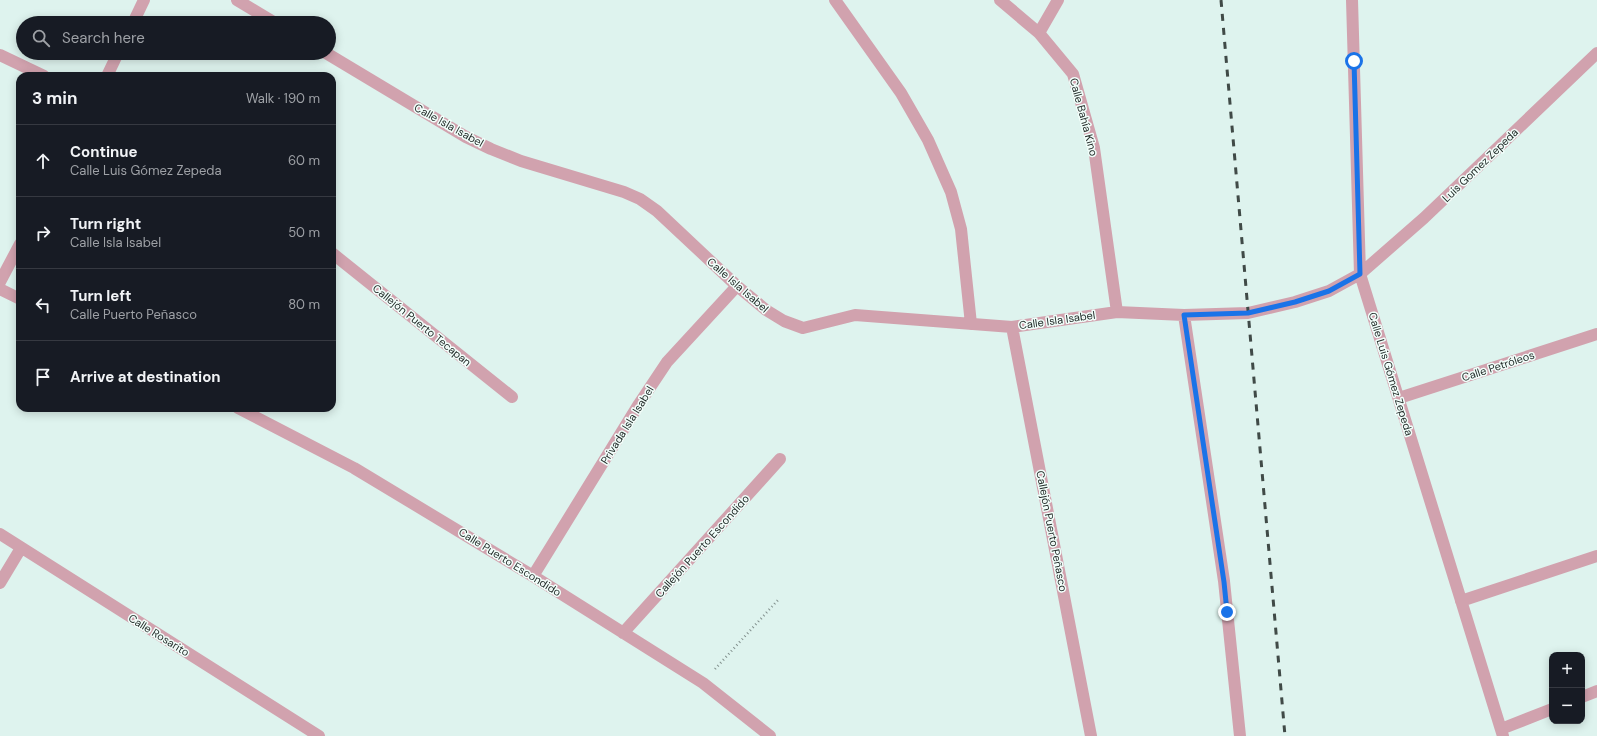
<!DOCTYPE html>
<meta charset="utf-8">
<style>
:root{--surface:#171b24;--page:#20242c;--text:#f1f3f6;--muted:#9ea1a6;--line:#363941}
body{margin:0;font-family:"DM Sans",sans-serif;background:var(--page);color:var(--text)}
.controls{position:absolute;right:12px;bottom:12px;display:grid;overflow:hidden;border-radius:8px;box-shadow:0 2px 10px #0003}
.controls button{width:36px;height:36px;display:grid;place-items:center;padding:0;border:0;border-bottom:1px solid var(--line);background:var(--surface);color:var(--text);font:20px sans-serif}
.stop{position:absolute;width:12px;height:12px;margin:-9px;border:3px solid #1a73e8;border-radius:50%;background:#fff}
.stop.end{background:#1a73e8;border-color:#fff;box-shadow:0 1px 4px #0008}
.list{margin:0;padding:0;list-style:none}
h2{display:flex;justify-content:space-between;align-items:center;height:52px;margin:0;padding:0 16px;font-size:17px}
h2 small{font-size:13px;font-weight:400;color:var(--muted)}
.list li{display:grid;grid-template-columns:26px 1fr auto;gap:12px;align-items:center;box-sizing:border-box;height:72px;padding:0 16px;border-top:1px solid var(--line)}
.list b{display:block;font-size:15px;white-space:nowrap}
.list p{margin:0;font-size:13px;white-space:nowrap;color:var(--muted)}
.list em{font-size:13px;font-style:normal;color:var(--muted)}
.icon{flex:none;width:22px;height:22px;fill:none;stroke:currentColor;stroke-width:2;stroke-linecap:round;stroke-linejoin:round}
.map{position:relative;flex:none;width:1597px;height:736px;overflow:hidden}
.search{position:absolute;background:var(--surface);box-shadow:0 2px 10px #0003;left:16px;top:16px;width:320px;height:44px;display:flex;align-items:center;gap:10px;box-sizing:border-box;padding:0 14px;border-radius:22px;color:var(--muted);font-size:15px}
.panel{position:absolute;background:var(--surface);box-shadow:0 2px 10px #0003;left:16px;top:72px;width:320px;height:340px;border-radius:12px}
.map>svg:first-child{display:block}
</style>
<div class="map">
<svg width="1597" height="736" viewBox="0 0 1597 736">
<rect width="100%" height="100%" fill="#def3ee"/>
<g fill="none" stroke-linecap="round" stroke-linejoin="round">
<path stroke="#82908d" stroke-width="2.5" stroke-dasharray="1 3" stroke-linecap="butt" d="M715,669L778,600"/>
<path stroke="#d1a2ae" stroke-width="12" d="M237,0L275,23
M835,0L901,93L928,140L951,192L961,229L971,324
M1000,0L1039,33L1073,74L1094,148L1117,312
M1352,0L1360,274L1503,736
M133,23L144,0
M1039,33L1058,0
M326,53L466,137L491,149L521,161L624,192L640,199L657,211L737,286L766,310L784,321L803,328L855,315L1012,327L1117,312L1184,315L1248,313L1295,302L1329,291L1360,274L1424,218L1597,53
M0,55L44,76
M107,76L118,53
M332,253L512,397
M0,282L20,244
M0,289L20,299
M1184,315L1224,581L1240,736
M1012,327L1091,736
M1399,398L1597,334
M238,408L354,468L533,576L703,683L770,736
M0,534L319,736
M533,576L639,404L667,362L737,286
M0,583L21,548
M1461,601L1597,556
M623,633L780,459
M1582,697L1597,691
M1501,729L1552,709"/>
<path stroke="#404a47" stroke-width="3" stroke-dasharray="7 7" stroke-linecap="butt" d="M1221,0L1285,736"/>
</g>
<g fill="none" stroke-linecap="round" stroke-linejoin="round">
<path stroke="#1a73e8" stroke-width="5" d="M1227,612L1224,582L1184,315L1248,313L1295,302L1329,291L1360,274L1354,61"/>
</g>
<g text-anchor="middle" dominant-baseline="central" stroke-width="3" stroke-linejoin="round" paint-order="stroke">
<g font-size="11" fill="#242c2a" stroke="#f2fffb">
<text transform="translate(1084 117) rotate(75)">Calle Bahía Kino</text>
<text transform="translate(449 125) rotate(29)">Calle Isla Isabel</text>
<text transform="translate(1480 165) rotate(-44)">Luis Gomez Zepeda</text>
<text transform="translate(738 285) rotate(41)">Calle Isla Isabel</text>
<text transform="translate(1057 320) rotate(-8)">Calle Isla Isabel</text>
<text transform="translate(422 325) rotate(39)">Callejón Puerto Tecapan</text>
<text transform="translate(1498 366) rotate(-18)">Calle Petróleos</text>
<text transform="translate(1391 374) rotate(73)">Calle Luis Gómez Zepeda</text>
<text transform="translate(627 425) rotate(-58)">Privada Isla Isabel</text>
<text transform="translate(1052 531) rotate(79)">Callejón Puerto Peñasco</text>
<text transform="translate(702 546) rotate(-48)">Callejón Puerto Escondido</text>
<text transform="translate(510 562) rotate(32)">Calle Puerto Escondido</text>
<text transform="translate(159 635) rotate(32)">Calle Rosarito</text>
</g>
</g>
</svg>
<div class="controls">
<button>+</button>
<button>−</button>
</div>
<div class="stop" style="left:1354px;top:61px"></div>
<div class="stop end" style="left:1227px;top:612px"></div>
<div class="search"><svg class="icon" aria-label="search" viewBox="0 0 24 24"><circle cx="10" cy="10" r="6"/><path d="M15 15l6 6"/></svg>Search here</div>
<section class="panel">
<h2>3 min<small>Walk · 190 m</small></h2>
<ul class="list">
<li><svg class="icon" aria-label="ahead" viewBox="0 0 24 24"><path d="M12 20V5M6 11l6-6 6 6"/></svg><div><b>Continue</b><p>Calle Luis Gómez Zepeda</p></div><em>60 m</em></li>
<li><svg class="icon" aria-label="right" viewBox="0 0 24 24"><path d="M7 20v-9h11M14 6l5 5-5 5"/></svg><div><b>Turn right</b><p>Calle Isla Isabel</p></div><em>50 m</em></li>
<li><svg class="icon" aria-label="left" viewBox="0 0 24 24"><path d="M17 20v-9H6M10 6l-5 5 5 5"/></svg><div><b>Turn left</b><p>Calle Puerto Peñasco</p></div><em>80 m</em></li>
<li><svg class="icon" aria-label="arrive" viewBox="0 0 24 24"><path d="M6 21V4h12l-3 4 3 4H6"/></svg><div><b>Arrive at destination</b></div></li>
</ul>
</section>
</div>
